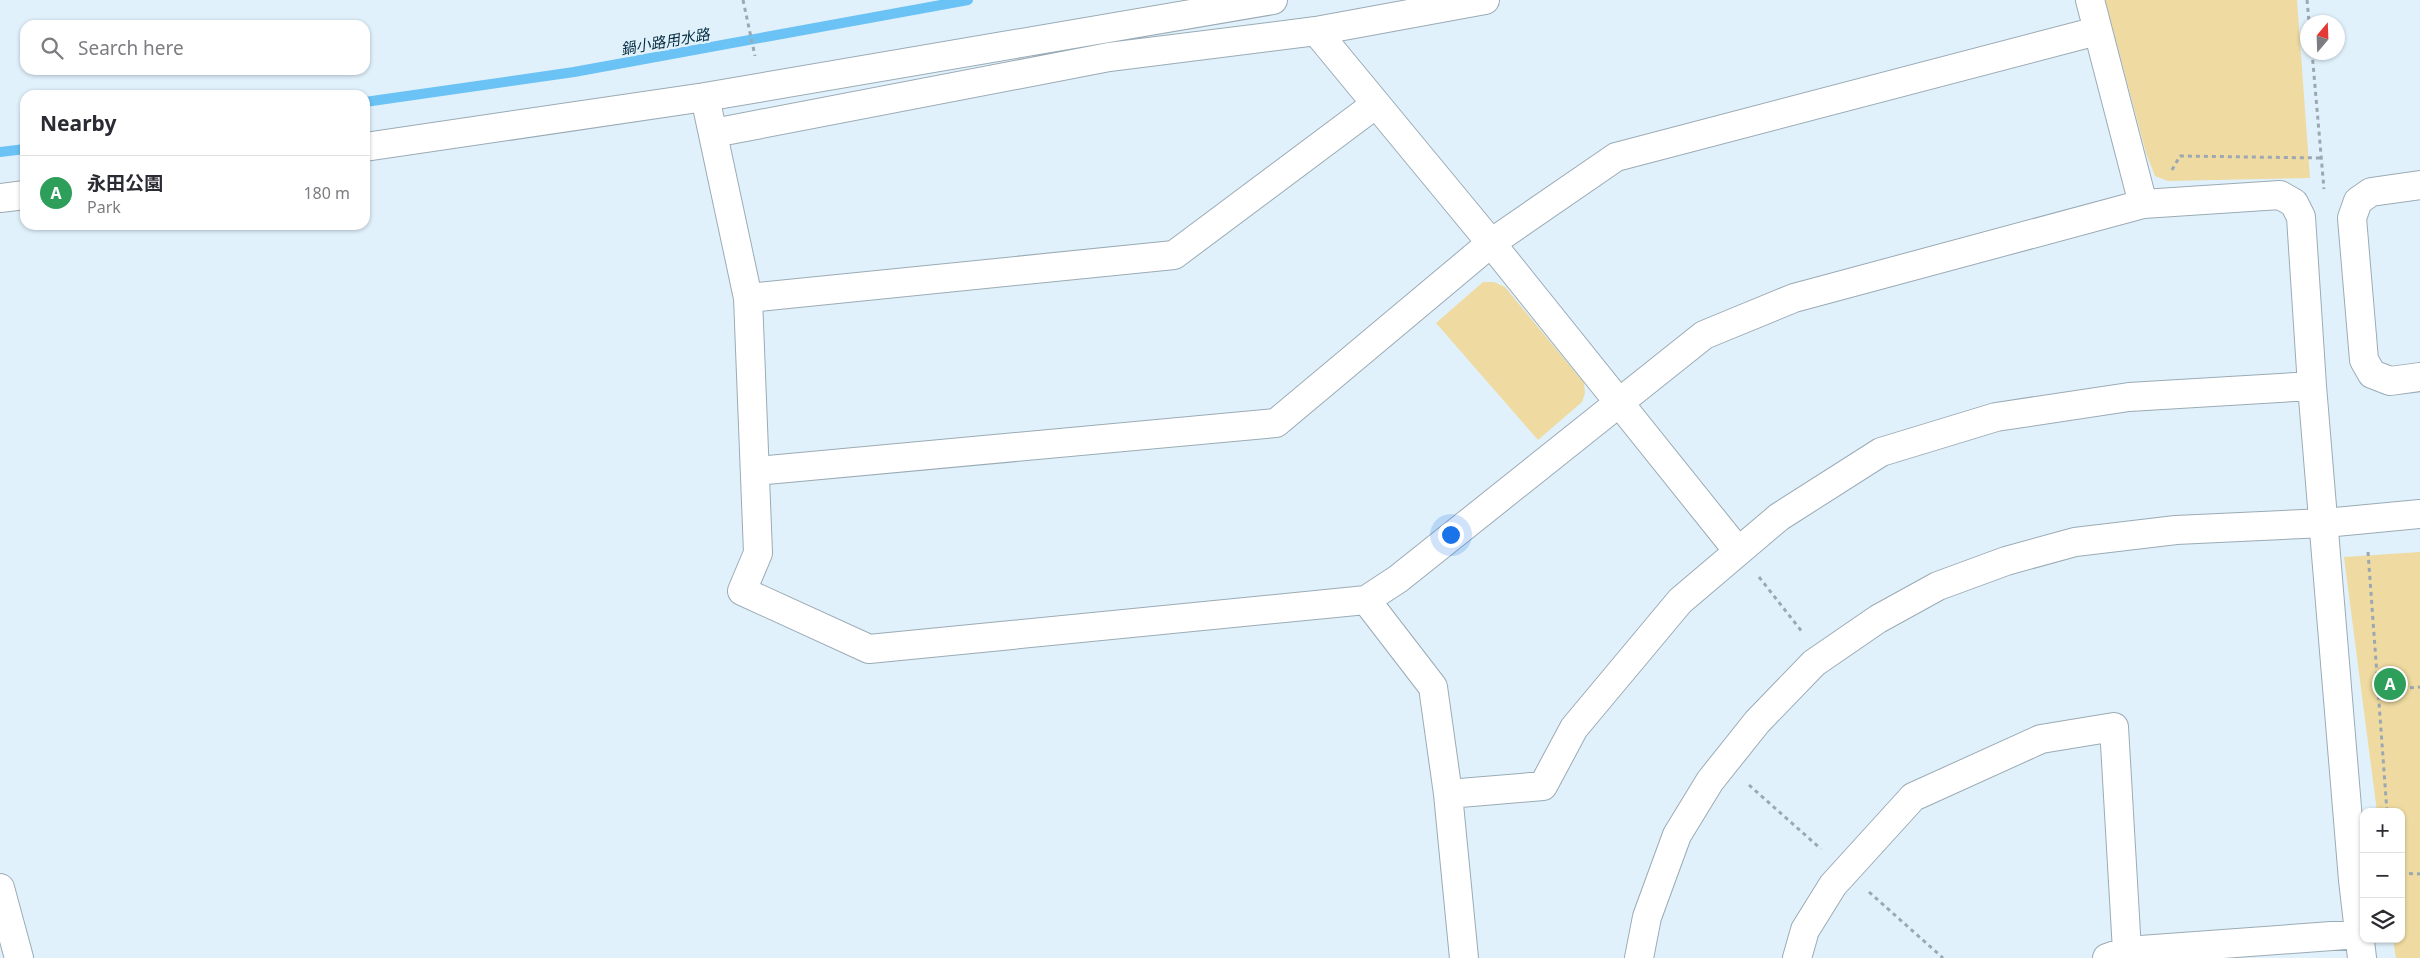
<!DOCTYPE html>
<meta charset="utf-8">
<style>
:root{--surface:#fff;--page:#f2f2f3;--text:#2b2b33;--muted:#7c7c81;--line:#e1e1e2;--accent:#2563eb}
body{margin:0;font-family:"Noto Sans","Noto Sans JP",sans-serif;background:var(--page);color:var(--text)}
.controls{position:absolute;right:15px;bottom:15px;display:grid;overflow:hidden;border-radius:10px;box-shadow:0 1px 4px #0004}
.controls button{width:45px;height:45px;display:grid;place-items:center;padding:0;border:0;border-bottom:1px solid var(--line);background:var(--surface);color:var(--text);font:25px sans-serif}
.compass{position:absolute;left:2300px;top:15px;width:45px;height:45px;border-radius:50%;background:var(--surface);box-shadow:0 1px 4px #0004;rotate:19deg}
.you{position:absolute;left:1450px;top:534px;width:18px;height:18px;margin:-12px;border:4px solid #fff;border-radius:50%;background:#1a73e8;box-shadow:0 0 0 8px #1a73e833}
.badge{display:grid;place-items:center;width:32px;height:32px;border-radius:50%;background:var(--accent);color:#fff;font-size:16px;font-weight:700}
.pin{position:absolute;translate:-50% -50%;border:2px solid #fff;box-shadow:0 1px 5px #0006}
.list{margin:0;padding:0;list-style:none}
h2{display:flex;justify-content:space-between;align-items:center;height:65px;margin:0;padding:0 20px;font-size:21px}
h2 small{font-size:16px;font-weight:400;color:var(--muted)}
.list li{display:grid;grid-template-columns:32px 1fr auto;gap:15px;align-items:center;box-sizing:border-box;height:75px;padding:0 20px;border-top:1px solid var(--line)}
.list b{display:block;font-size:19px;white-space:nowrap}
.list p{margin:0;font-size:16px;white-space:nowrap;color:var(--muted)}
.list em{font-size:16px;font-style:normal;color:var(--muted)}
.icon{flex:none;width:28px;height:28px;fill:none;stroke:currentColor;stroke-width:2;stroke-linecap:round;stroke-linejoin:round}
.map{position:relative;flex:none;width:2420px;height:958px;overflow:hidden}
.search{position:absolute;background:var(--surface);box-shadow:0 1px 4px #0004;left:20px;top:20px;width:350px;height:55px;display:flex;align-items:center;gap:12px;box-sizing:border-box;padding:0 18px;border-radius:15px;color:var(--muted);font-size:19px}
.panel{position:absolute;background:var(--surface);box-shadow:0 1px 4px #0004;left:20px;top:90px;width:350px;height:140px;border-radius:15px}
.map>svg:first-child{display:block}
</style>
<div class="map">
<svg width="2420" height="958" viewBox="0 0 2420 958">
<rect width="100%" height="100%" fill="#e0f1fc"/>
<path fill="#efdba1" d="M2105,0H2297L2310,178L2168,181L2155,176L2146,153Z
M1483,282H1494L1505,287L1584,383L1585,393L1582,402L1538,440L1436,323Z
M2420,552V958H2396L2393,939H2401V812H2377L2344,557Z"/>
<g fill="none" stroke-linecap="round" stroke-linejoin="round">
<path stroke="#6bc2f4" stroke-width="10" d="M365,102L574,72L968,0
M0,152L25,149"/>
<g stroke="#9babb5" stroke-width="30">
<path id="street" d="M1485,0L1316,31L1491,243L1738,551
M705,97L748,298L758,553L742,591L869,649L1366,600
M714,133L1109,57L1316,31
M365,147L705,97L1273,0
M2420,185L2371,192L2358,201L2352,218L2364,360L2372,374L2390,381L2420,377
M0,198L25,195
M2143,204L2280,195L2294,203L2301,217L2312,386L2353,880L2362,958
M748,298L1174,255L1376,104
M756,471L1276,423L1491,243L1616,157L2097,31
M1448,794L1543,786L1574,728L1680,601L1779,517L1881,452L1996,417L2129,397L2312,386
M1464,958L1448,794L1433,687L1366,600L1398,579L1704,335L1794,298L2143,204L2090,0
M1797,958L1805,930L1833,885L1913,797L2041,739L2114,727L2127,951
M2107,958L2127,951L2359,934"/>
</g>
<g stroke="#9babb5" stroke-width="30">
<path id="secondary" d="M0,888L19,958
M1639,958L1647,917L1677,835L1710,781L1757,722L1814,663L1878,619L1938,586L2006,561L2075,542L2176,530L2325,523L2420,514"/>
</g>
<path stroke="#9ba8b1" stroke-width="3" stroke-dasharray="4 4" stroke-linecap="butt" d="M743,0L755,56
M2307,0L2309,22
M2312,52L2324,189
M2172,170L2180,156L2321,158
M2368,552L2387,812
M1759,577L1803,633
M2378,690L2420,687
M1749,785L1821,849
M2401,873L2420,874
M1869,892L1943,958"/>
<use href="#street" stroke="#fff" stroke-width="28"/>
<use href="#secondary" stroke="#fff" stroke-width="28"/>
</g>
<g text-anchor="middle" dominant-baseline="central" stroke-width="4.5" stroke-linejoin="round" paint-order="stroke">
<g font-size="15" font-style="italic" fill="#062e42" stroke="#e0f1fc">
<text transform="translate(665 41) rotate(-10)">鍋小路用水路</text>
</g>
</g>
</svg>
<div class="controls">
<button>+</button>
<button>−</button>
<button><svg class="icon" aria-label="layers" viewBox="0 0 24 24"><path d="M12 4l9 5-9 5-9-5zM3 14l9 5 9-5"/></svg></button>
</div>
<svg class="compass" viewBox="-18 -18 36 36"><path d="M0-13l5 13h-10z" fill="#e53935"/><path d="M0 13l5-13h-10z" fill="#7c7c81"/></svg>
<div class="you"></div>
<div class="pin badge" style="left:2390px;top:684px;background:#2e9e5b">A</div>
<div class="search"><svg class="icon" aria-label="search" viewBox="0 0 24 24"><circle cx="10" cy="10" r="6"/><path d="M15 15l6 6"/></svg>Search here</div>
<section class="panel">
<h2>Nearby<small></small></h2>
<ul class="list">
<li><span class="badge" style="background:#2e9e5b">A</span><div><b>永田公園</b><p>Park</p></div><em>180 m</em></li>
</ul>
</section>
</div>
